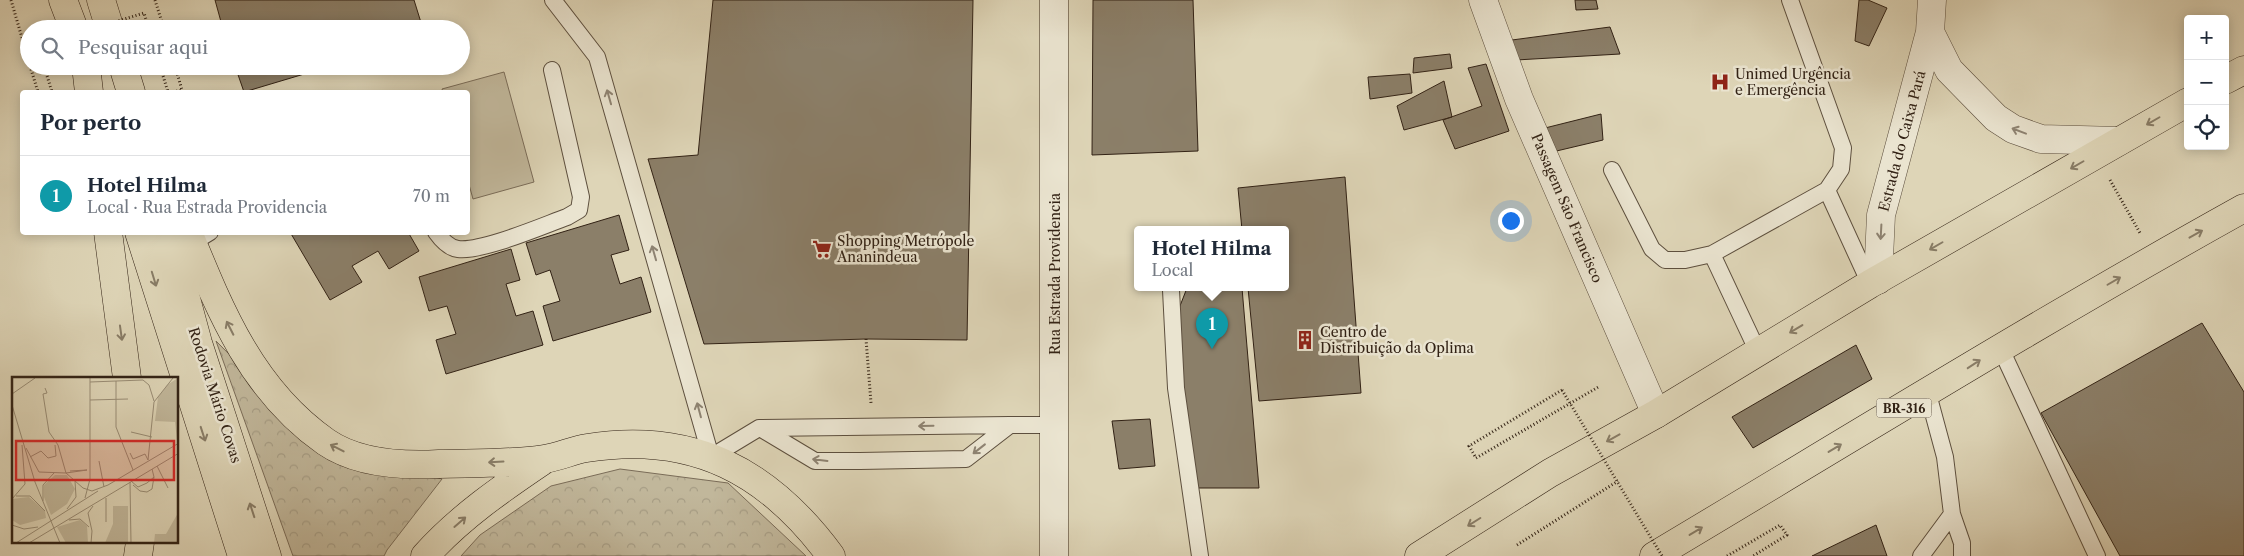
<!DOCTYPE html>
<html lang="pt">
<meta charset="utf-8">
<style>
:root{--surface:#fff;--page:#f2f2f3;--text:#1f2937;--muted:#747a83;--line:#e0e1e3;--accent:#8f2418}
body{margin:0;font-family:"Libre Caslon Text",serif;background:var(--page);color:var(--text)}
.controls{position:absolute;right:15px;top:15px;display:grid;overflow:hidden;border-radius:5px;box-shadow:0 2px 12px #0003}
.controls button{width:45px;height:45px;display:grid;place-items:center;padding:0;border:0;border-bottom:1px solid var(--line);background:var(--surface);color:var(--text);font:25px sans-serif}
.you{position:absolute;left:1510px;top:220px;width:18px;height:18px;margin:-12px;border:4px solid #fff;border-radius:50%;background:#1a73e8;box-shadow:0 0 0 8px #1a73e833}
.badge{display:grid;place-items:center;width:32px;height:32px;border-radius:50%;background:var(--accent);color:#fff;font-size:16px;font-weight:700}
.pin{position:absolute;translate:-50% -41px;filter:drop-shadow(0 1px 2px #0008)}
.pin::after{content:'';position:absolute;top:26px;width:18px;height:15px;background:inherit;clip-path:polygon(0 0,100% 0,50% 100%)}
.popup{position:absolute;left:1134px;top:226px;width:155px;height:65px;box-sizing:border-box;display:grid;place-content:center;border-radius:5px;background:var(--surface);filter:drop-shadow(0 1px 4px #0005);font-size:16px;white-space:nowrap;color:var(--muted)}
.popup b{font-size:19px;color:var(--text)}
.popup::after{content:'';position:absolute;left:50%;top:100%;margin-left:-10px;border:10px solid transparent;border-top-color:var(--surface)}
.list{margin:0;padding:0;list-style:none}
h2{display:flex;justify-content:space-between;align-items:center;height:65px;margin:0;padding:0 20px;font-size:21px}
h2 small{font-size:16px;font-weight:400;color:var(--muted)}
.list li{display:grid;grid-template-columns:32px 1fr auto;gap:15px;align-items:center;box-sizing:border-box;height:80px;padding:0 20px;border-top:1px solid var(--line)}
.list b{display:block;font-size:19px;white-space:nowrap}
.list p{margin:0;font-size:16px;white-space:nowrap;color:var(--muted)}
.list em{font-size:16px;font-style:normal;color:var(--muted)}
.icon{flex:none;width:28px;height:28px;fill:none;stroke:currentColor;stroke-width:2;stroke-linecap:round;stroke-linejoin:round}
.map{position:relative;flex:none;width:2244px;height:556px;overflow:hidden}
.search{position:absolute;background:var(--surface);box-shadow:0 2px 12px #0003;left:20px;top:20px;width:450px;height:55px;display:flex;align-items:center;gap:12px;box-sizing:border-box;padding:0 18px;border-radius:28px;color:var(--muted);font-size:19px}
.panel{position:absolute;background:var(--surface);box-shadow:0 2px 12px #0003;left:20px;top:90px;width:450px;height:145px;border-radius:5px}
.map>svg:first-child{display:block}
</style>
<div class="map">
<svg width="2244" height="556" viewBox="0 0 2244 556">
<defs>
<pattern id="forest-crowns" width="20" height="18" patternUnits="userSpaceOnUse" patternTransform="scale(1.25)"><rect width="20" height="18" fill="#c1b79b"/><path d="M2 6a3 3 0 1 1 6 0M12 15a3 3 0 1 1 6 0" fill="none" stroke="#a69d85"/></pattern>
</defs>
<rect width="100%" height="100%" fill="#ded5b7"/>
<filter id="stains"><feTurbulence type="fractalNoise" baseFrequency=".004" numOctaves="4"/><feColorMatrix values="0 0 0 0 .2 0 0 0 0 .09 0 0 0 0 .02 0 0 0 .5 -.17"/></filter>
<radialGradient id="worn" r=".72"><stop offset=".6" stop-color="#630" stop-opacity="0"/><stop offset="1" stop-color="#630" stop-opacity=".3"/></radialGradient>
<path fill="#c1b79b" stroke="#7a6c58" d="M504,72L534,182L473,199L468,181V92H443L442,89Z"/>
<path fill="url(#forest-crowns)" stroke="#7a6c58" d="M216,341L324,450L442,479L387,550L384,556H293Z
M620,469L728,483L806,556H461L480,535L551,486Z"/>
<path fill="#8b7f69" stroke="#322215" d="M215,0H414L423,29H223Z
M713,0H973L967,340L866,339L704,344L648,159L698,155Z
M1093,0H1193L1198,151L1092,155Z
M1575,0H1596L1598,9L1576,10Z
M1859,0H1868L1887,8L1869,46L1855,41Z
M1610,27L1620,54L1516,60L1512,40Z
M1450,54L1452,68L1413,73L1414,58Z
M1486,64L1509,131L1455,149L1443,120L1482,106L1468,68Z
M235,66H331L244,92Z
M1410,74L1412,93L1370,99L1368,77Z
M1444,81L1452,117L1404,130L1397,106Z
M1601,114L1603,140L1548,153L1545,128Z
M1345,177L1361,393L1259,401L1248,288H1286V230H1242L1238,188Z
M619,215L629,250L611,255L620,284L641,277L651,312L553,341L543,306L560,301L550,270L536,275L526,243Z
M290,232H408L419,251L389,269L378,251L352,266L362,282L330,300Z
M511,249L520,280L506,284L516,316L533,311L543,345L446,374L436,340L456,334L447,306L429,311L419,277Z
M1187,288H1242L1259,488H1198L1176,388L1178,311Z
M2202,323L2244,392V556H2120L2041,413Z
M1856,345L1872,379L1753,448L1732,417Z
M1150,419L1155,466L1119,469L1112,421Z
M1876,525L1887,556H1812Z"/>
<g fill="none" stroke-linecap="round" stroke-linejoin="round">
<g stroke="#5d4f3e" stroke-width="18">
<path id="lane" d="M553,0L597,57L711,457L759,428L1010,425
M1790,0L1843,148L1841,169L1827,190
M1612,170L1652,249L1665,260H1685L1712,254L1827,190L1870,284
M436,232C441,239 449,248 458,249C482,252 542,226 567,217L579,210L581,197L552,70
M192,243L210,232
M1712,254L1758,352
M1171,290L1176,388L1200,556
M2000,347L2097,556
M760,428L815,461H860L966,459L1010,425H1054
M1952,514L1962,543V556
M1921,556L1952,514L1945,457L1928,394"/>
</g>
<g stroke="#5d4f3e" stroke-width="29">
<path id="street" d="M1483,0L1519,99L1656,414
M1930,32L1949,70L1996,118L2013,129L2041,139L2119,141
M1878,280L1881,215L1930,32L1932,0"/>
</g>
<g stroke="#322215" stroke-width="29">
<path id="secondary" d="M1054,556V0"/>
</g>
<g stroke="#322215" stroke-width="29">
<path id="primary" d="M63,0L74,29
M101,0L110,29
M123,66L131,92
M139,232L242,556
M168,232L198,343L267,556"/>
</g>
<g stroke="#322215" stroke-width="29">
<path id="highway" d="M86,66L89,92
M2225,80L2244,70
M108,232L127,378
M188,232C221,313 252,390 326,442C358,464 402,466 439,464C474,463 510,464 544,459C559,457 573,450 587,448C694,431 769,472 831,556
M138,556L140,542
M425,556C460,517 501,489 544,460
M1419,556L1550,473L1656,414L1870,284L2188,102
M1654,556C1850,439 2044,319 2244,208"/>
</g>
<path stroke="#322215" stroke-width="3" stroke-dasharray="1 2.5" stroke-linecap="butt" d="M11,0L29,62
M155,0L164,29
M30,66L38,92
M44,66L52,92
M160,66L168,92
M173,92L182,90L175,66
M2110,180L2140,233
M866,339L871,403
M1562,390L1469,446L1476,458L1600,386
M1517,545L1618,481
M1727,556L1780,525L1787,535L1753,556"/>
<use href="#lane" stroke="#eae4d0" stroke-width="16"/>
<use href="#street" stroke="#eae4d0" stroke-width="28"/>
<use href="#secondary" stroke="#eae4d0" stroke-width="28"/>
<use href="#primary" stroke="#ded5b7" stroke-width="28"/>
<use href="#highway" stroke="#ded5b7" stroke-width="28"/>
<path stroke="#322215" stroke-width="3" stroke-dasharray="1 2.5" stroke-linecap="butt" d="M92,29L144,13L149,29
M1562,390L1662,556"/>
</g>
<defs><path id="oneway-shaft" d="M-6 0H5M1.5-3L5.5 0L1.5 3" fill="none" stroke-width="1.6" stroke-linecap="round" stroke-linejoin="round" transform="scale(1.25)"/></defs>
<g stroke="#8e8372">
<use href="#oneway-shaft" transform="translate(609 97) rotate(-106)"/>
<use href="#oneway-shaft" transform="translate(2019 131) rotate(-159)"/>
<use href="#oneway-shaft" transform="translate(1881 232) rotate(93)"/>
<use href="#oneway-shaft" transform="translate(654 253) rotate(-106)"/>
<use href="#oneway-shaft" transform="translate(699 410) rotate(-105)"/>
<use href="#oneway-shaft" transform="translate(926 426) rotate(179)"/>
<use href="#oneway-shaft" transform="translate(979 449) rotate(142)"/>
<use href="#oneway-shaft" transform="translate(820 460) rotate(-173)"/>
</g>
<g stroke="#887c66">
<use href="#oneway-shaft" transform="translate(2153 121) rotate(150)"/>
<use href="#oneway-shaft" transform="translate(2077 165) rotate(150)"/>
<use href="#oneway-shaft" transform="translate(2196 234) rotate(-29)"/>
<use href="#oneway-shaft" transform="translate(1936 246) rotate(150)"/>
<use href="#oneway-shaft" transform="translate(154 279) rotate(73)"/>
<use href="#oneway-shaft" transform="translate(2114 281) rotate(-30)"/>
<use href="#oneway-shaft" transform="translate(230 328) rotate(-117)"/>
<use href="#oneway-shaft" transform="translate(1796 329) rotate(149)"/>
<use href="#oneway-shaft" transform="translate(121 333) rotate(82)"/>
<use href="#oneway-shaft" transform="translate(1974 364) rotate(-33)"/>
<use href="#oneway-shaft" transform="translate(203 434) rotate(72)"/>
<use href="#oneway-shaft" transform="translate(1613 438) rotate(151)"/>
<use href="#oneway-shaft" transform="translate(337 448) rotate(-153)"/>
<use href="#oneway-shaft" transform="translate(1835 448) rotate(-31)"/>
<use href="#oneway-shaft" transform="translate(496 462) rotate(177)"/>
<use href="#oneway-shaft" transform="translate(252 510) rotate(-108)"/>
<use href="#oneway-shaft" transform="translate(460 522) rotate(-41)"/>
<use href="#oneway-shaft" transform="translate(1474 522) rotate(148)"/>
<use href="#oneway-shaft" transform="translate(1696 531) rotate(-31)"/>
</g>
<defs>
<g id="hospital-bare" transform="scale(1.5)"><path d="M-5-5h3v3.5h4V-5h3V5h-3V1.5h-4V5h-3Z" fill="#8f2418" stroke="#eae4d0" stroke-width="2.5" paint-order="stroke"/></g>
<g id="supermarket-bare" transform="scale(1.5)"><path d="M-6-5.5h2.5l.6 2H6L4.5 2H-2.5L-4.4-4H-6ZM-1.5 3.2a1.3 1.3 0 1 0 .1 0ZM3 3.2a1.3 1.3 0 1 0 .1 0Z" fill="#8f2418" stroke="#eae4d0" stroke-width="2.5" paint-order="stroke"/></g>
<g id="building-bare" transform="scale(1.5)"><path d="M-4-6H4V6H1V3H-1V6H-4ZM-2.5-4.3h1.7v1.8h-1.7ZM.8-4.3h1.7v1.8H.8ZM-2.5-1h1.7V.8h-1.7ZM.8-1h1.7V.8H.8Z" fill="#8f2418" stroke="#eae4d0" stroke-width="2.5" paint-order="stroke"/></g>
</defs>
<g fill-rule="evenodd">
<use href="#hospital-bare" x="1720" y="82"/>
<use href="#supermarket-bare" x="822" y="249"/>
<use href="#building-bare" x="1305" y="340"/>
</g>
<g text-anchor="middle" dominant-baseline="central" stroke-width="5" stroke-linejoin="round" paint-order="stroke">
<rect fill="#eae4d0" stroke="#695c4d" stroke-width="1" x="1876.5" y="398.5" width="55" height="19" rx="4"/>
<g font-size="12" font-weight="bold" fill="#322215">
<text x="1904" y="408">BR-316</text>
</g>
<g font-size="14" fill="#322215" stroke="#eae4d0" text-anchor="start">
<text x="1735" y="74">Unimed Urgência<tspan x="1735" dy="16">e Emergência</tspan></text>
<text x="837" y="241">Shopping Metrópole<tspan x="837" dy="16">Ananindeua</tspan></text>
<text x="1320" y="332">Centro de<tspan x="1320" dy="16">Distribuição da Oplima</tspan></text>
</g>
<g font-size="14" fill="#322215" stroke="#eae4d0">
<text transform="translate(1902 141) rotate(-75)">Estrada do Caixa Pará</text>
<text transform="translate(1567 208) rotate(67)">Passagem São Francisco</text>
<text transform="translate(1055 274) rotate(-90)">Rua Estrada Providencia</text>
<text transform="translate(215 395) rotate(72)">Rodovia Mário Covas</text>
</g>
</g>
<g transform="translate(12 377)">
<rect width="166" height="166" fill="#ded5b7"/>
<path d="M166,1V62L165,63L163,45L143,44L146,20L155,8Z" fill="#c1b79b"/>
<path d="M43,98H55L63,112L55,127L39,138L32,120V108ZM17,120L33,134L34,141L8,148L0,143V122ZM101,129H116V166H93L101,147ZM166,136V166H142L143,157H154ZM68,143L75,149L76,166H54L45,150Z" fill="#c1b79b"/>
<path fill="none" stroke="#998d76" stroke-width="1" d="M104,4V50L121,93M78,5L131,3L137,8L142,24M33,11L35,16L31,17L37,55L46,68L54,96L75,93M0,17L23,1M78,23L116,22M0,28L23,105L48,166M119,55L140,60M14,71L27,95L54,96L71,111L80,114L96,108L167,66M118,76L121,82L133,77L136,83M18,80L29,74L36,81L44,79L43,68M136,83L142,25L161,1M87,84L92,110M145,89L156,111M58,94L75,93M119,104L126,110L135,106L142,100L140,92M118,105L119,166M121,108L128,114L135,115L140,112L142,100M4,119H18L33,134M73,121L78,102V1M94,121V145M0,122L13,107L10,68M31,124V108L42,96M55,132L64,120L63,104M57,143L68,142L77,150M0,148L12,152L26,150M4,166L86,114M17,166L167,76M79,166L80,154L76,136L81,129"/>
<path fill="#d62828" fill-opacity="0.15" stroke="#d62828" stroke-width="2.5" d="M4,64H162V103H4Z"/>
<rect width="166" height="166" fill="none" stroke="#322215" stroke-width="2.5"/>
</g>
<rect width="100%" height="100%" filter="url(#stains)"/>
<rect width="100%" height="100%" fill="url(#worn)"/>
</svg>
<div class="controls">
<button>+</button>
<button>−</button>
<button><svg class="icon" aria-label="locate" viewBox="0 0 24 24"><circle cx="12" cy="12" r="6"/><path d="M12 2v4M12 18v4M2 12h4M18 12h4"/></svg></button>
</div>
<div class="you"></div>
<div class="pin badge" style="left:1212px;top:349px;background:#0f9aa8">1</div>
<div class="popup"><b>Hotel Hilma</b>Local</div>
<div class="search"><svg class="icon" aria-label="search" viewBox="0 0 24 24"><circle cx="10" cy="10" r="6"/><path d="M15 15l6 6"/></svg>Pesquisar aqui</div>
<section class="panel">
<h2>Por perto<small></small></h2>
<ul class="list">
<li><span class="badge" style="background:#0f9aa8">1</span><div><b>Hotel Hilma</b><p>Local · Rua Estrada Providencia</p></div><em>70 m</em></li>
</ul>
</section>
</div>
